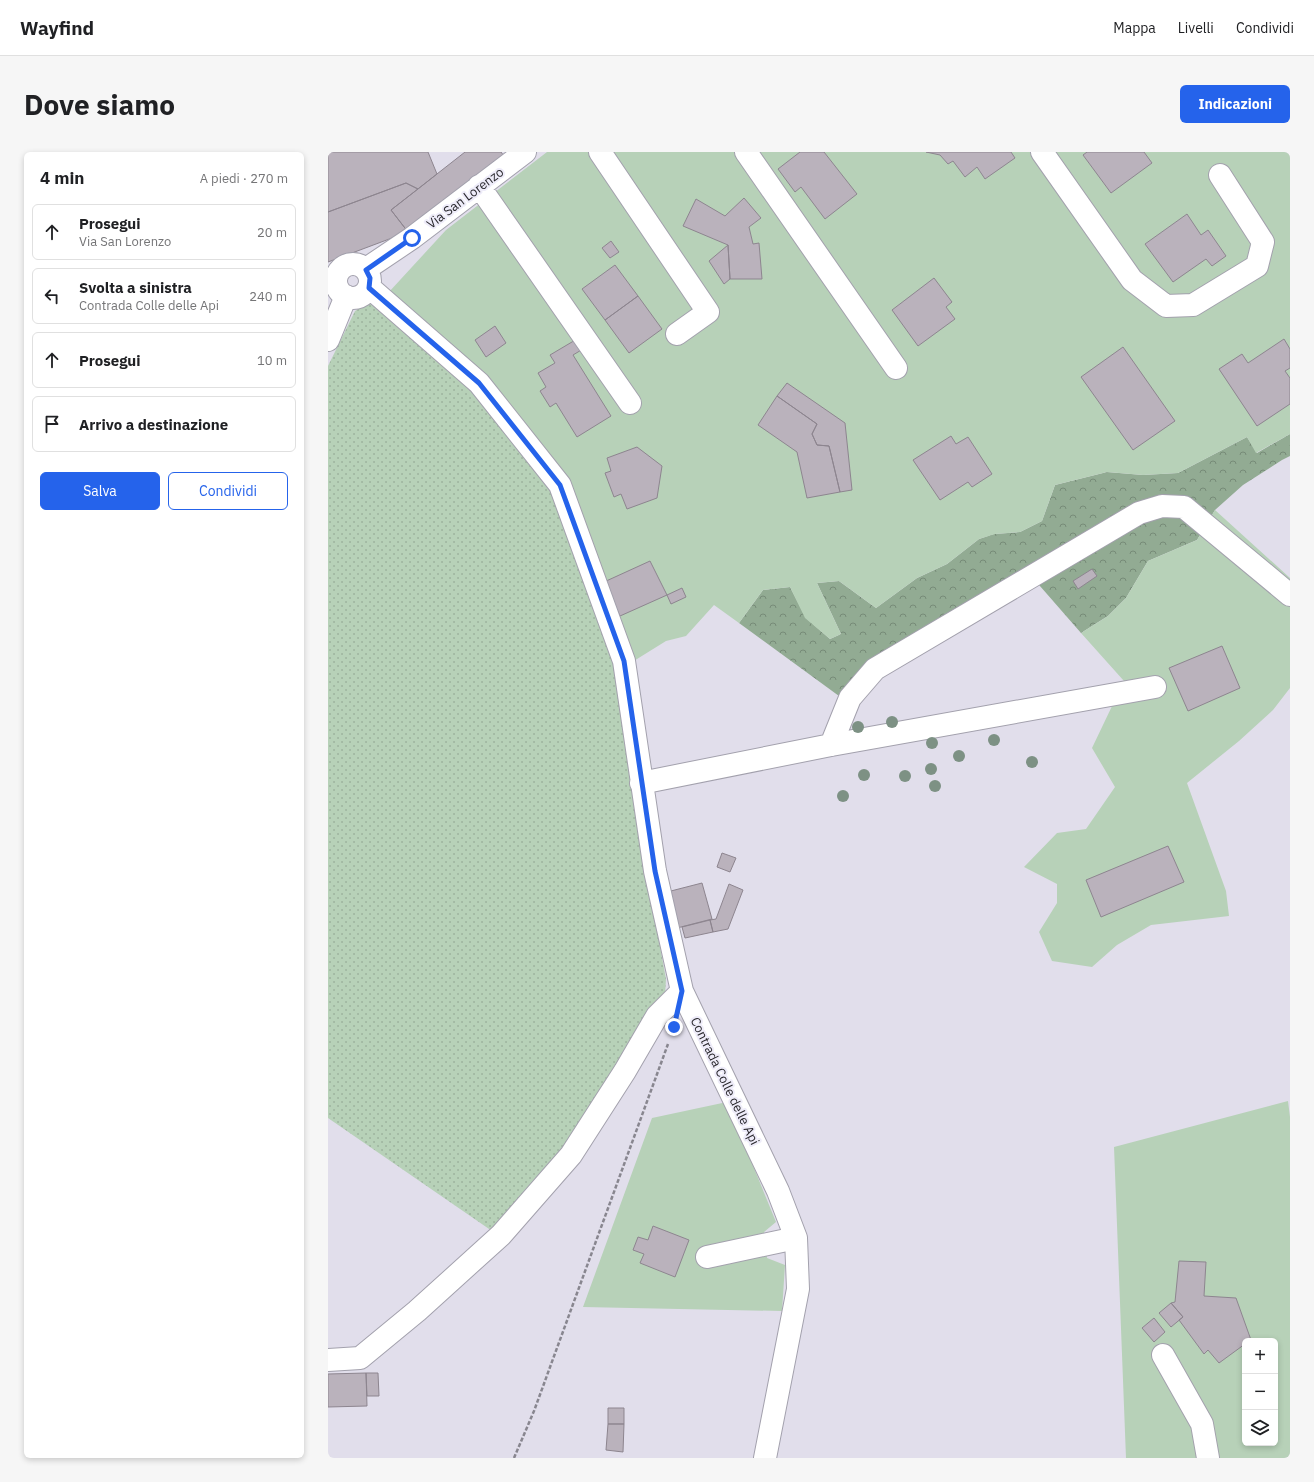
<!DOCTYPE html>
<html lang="it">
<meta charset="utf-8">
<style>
:root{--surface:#fff;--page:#f6f6f6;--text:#202124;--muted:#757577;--line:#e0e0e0;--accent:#2563eb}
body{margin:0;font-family:"IBM Plex Sans",sans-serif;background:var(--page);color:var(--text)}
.controls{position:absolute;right:12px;bottom:12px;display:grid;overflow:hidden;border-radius:6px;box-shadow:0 2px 6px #0003}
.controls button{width:36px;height:36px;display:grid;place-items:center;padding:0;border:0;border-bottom:1px solid var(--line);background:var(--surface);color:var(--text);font:20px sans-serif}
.stop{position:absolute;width:12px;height:12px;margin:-9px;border:3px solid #2563eb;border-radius:50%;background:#fff}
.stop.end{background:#2563eb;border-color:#fff;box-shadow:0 1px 4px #0008}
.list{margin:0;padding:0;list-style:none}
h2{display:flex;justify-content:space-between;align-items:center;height:52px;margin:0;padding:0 16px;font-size:17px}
h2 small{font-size:13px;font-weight:400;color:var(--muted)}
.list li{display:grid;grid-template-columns:26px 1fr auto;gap:12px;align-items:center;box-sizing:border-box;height:56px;margin:0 8px 8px;padding:0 8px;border:1px solid var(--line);border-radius:6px}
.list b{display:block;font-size:15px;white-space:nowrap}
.list p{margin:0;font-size:13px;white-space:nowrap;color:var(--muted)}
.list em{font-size:13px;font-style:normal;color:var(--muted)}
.actions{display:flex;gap:8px;padding:12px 16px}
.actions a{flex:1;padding:9px 0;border:1px solid var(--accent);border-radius:6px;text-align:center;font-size:14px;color:var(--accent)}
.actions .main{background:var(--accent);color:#fff}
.icon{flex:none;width:22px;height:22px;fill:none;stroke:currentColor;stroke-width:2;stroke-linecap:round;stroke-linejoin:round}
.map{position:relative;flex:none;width:962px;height:1306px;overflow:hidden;border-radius:6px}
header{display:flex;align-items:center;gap:24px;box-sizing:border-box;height:56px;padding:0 20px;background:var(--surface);border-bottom:1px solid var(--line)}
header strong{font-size:19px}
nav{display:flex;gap:22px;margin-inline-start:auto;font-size:14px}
.intro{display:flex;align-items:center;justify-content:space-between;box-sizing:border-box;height:96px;padding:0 24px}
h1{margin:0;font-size:28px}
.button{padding:10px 18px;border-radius:6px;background:var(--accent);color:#fff;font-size:14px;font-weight:700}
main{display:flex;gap:24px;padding:0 24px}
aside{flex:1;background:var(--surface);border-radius:6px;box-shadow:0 2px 6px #0003}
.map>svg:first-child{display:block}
</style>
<header>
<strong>Wayfind</strong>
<nav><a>Mappa</a><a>Livelli</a><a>Condividi</a></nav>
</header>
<div class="intro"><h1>Dove siamo</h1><a class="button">Indicazioni</a></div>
<main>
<aside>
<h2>4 min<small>A piedi · 270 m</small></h2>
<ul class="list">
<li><svg class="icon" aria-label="ahead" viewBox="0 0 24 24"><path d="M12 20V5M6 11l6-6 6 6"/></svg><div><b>Prosegui</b><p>Via San Lorenzo</p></div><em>20 m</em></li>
<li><svg class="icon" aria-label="left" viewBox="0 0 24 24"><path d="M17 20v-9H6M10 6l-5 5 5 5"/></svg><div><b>Svolta a sinistra</b><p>Contrada Colle delle Api</p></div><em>240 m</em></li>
<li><svg class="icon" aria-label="ahead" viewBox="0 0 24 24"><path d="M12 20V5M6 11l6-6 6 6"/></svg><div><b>Prosegui</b></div><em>10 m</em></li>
<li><svg class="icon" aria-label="arrive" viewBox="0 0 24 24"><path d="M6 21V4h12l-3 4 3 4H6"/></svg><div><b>Arrivo a destinazione</b></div></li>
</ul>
<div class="actions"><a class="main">Salva</a><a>Condividi</a></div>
</aside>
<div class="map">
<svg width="962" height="1306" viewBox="0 0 962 1306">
<defs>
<pattern id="grass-dots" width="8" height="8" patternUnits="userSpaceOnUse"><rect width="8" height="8" fill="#b7d1b8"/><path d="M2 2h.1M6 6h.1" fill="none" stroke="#9db39e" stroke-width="1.8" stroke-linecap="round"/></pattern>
<pattern id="forest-crowns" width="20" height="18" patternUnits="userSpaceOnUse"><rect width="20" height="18" fill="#92ab93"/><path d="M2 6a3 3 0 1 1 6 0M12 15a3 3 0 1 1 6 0" fill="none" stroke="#778b78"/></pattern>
</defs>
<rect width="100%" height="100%" fill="#e1deeb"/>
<path fill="url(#grass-dots)" d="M43,149L147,242L224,340L288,510L319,724L338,827L337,844L247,983L164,1079L0,966V214L27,159Z"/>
<path fill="url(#forest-crowns)" d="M962,282V304L954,308L915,333L887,358L869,388L820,409L798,446L780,464L753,481L698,418L545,509L511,544L411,471L435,438L462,435L478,466L502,487L513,482L489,431L511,429L548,456L589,426L619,412L651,387L666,382L692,380L714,369L727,333L779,320L815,323L850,321L919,285L929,301Z"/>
<path fill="#b7d1b8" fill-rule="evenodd" d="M219,0H962V282L928,301L919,285L850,321L815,323L779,320L727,333L714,369L692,380L667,382L651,387L619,412L589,426L548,456L511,429L489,431L513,482L502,487L477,466L462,435L435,438L411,471L386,453L358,484L338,489L301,512L234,332L61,140L118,78Z
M887,358L962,426V536L945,558L911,589L859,631L898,739L901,764L823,773L789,793L764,815L724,809L711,780L729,751V732L696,715L729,681L758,677L787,635L764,596L796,529L753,481L780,464L798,446L820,409L869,388Z
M960,949L962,965V1306H798L786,995ZM917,1189H947V1291H917Z
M399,950L448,1070L436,1080L439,1106L457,1113L454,1159L255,1155L324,966Z"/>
<path fill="#bab2bc" stroke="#8d858f" d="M0,0H100L109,22L90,37L78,31L0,60Z
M137,0H173L176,4L80,80L63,58Z
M472,0H496L529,42L497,67L473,35L467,40L450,17Z
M598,0H683L687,6L657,27L649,15L637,25L625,9L620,12L612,3Z
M759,0H816L824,11L783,41L755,3Z
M78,31L90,37L63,58L80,80L0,110V60Z
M416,46L433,66L421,75L425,92L431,91L434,127H402L400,93L355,74L368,47L397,64Z
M859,62L873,83L880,78L898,104L884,114L878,107L845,130L817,92Z
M283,89L291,100L282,106L274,96Z
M400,93L402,127L396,132L381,109Z
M287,113L310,144L277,168L254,137Z
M606,126L624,150L618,155L627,167L590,194L564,158Z
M310,144L334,177L301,201L277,168Z
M167,174L178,191L158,205L147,188Z
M249,187L255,197L245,203L283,264L249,285L228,251L222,255L212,239L218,235L210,221L227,211L222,203Z
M956,187L962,197V216L957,219L962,226V252L929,274L891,217L914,202L920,211Z
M795,195L847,269L805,298L753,225Z
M459,231L517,271L524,338L512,340L501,294L489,293L484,282L489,272L449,244Z
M449,244L489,272L484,282L489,293L501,294L512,340L479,346L469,300L430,273Z
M623,284L628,292L640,285L664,322L644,335L640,330L612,348L585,308Z
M309,295L334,314L329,346L299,357L293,342L286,345L277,321L283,319L279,306Z
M322,409L339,443L292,464L276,430Z
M764,417L769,424L750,437L745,429Z
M354,436L358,445L343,452L339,443Z
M894,494L912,536L860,559L841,516Z
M840,694L856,730L773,765L758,728Z
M394,701L408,706L402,720L389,715Z
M374,731L384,767L349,776L339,740Z
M401,732L415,738L400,777L385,780L382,768L388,767Z
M382,768L385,780L357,786L354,775Z
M325,1074L361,1088L347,1125L312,1111L316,1102L305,1098L310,1085L320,1088Z
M851,1109L878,1110L876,1144L908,1146L923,1188L917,1189V1192L891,1211L880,1198L876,1202L851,1168L855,1165L843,1151L847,1150Z
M843,1151L855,1165L843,1175L831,1161Z
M826,1166L837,1180L826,1190L814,1176Z
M38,1221L39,1254L0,1255V1222Z
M38,1221H50L51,1244H39Z
M280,1256H296V1272H280Z
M280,1272H296L295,1300L278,1298Z"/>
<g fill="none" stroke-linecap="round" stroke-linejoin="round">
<g stroke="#a3a1ad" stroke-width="24">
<path id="minor" d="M272,0L380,160L349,182
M418,0L568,216
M714,0L804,128L838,154L865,153L929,114L935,90L892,23
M151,34L302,251
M8 129a17 17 0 1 1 34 0a17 17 0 1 1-34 0Z
M38,117L84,86L197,0
M41,135L151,231L232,333L296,509L327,719L354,839L450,1039L468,1086L470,1137L437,1306
M0,188L18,144
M503,593L522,546L547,517L811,361L834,354L856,355L962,443
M313,631L503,593L827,535
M379,1105L468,1086
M835,1203L874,1272L880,1306
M0,1208L32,1206L89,1159L173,1083L243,1003L297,919L329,864L354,839"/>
</g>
<path stroke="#88868f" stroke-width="2.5" stroke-dasharray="4 2" stroke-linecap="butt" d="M186,1306L206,1259L340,892"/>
<use href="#minor" stroke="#fff" stroke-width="22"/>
</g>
<g fill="#7d9184">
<circle cx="564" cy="570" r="6"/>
<circle cx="530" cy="575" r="6"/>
<circle cx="666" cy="588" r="6"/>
<circle cx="604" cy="591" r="6"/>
<circle cx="631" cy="604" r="6"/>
<circle cx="704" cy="610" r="6"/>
<circle cx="603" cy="617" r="6"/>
<circle cx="536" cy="623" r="6"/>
<circle cx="577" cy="624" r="6"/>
<circle cx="607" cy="634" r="6"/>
<circle cx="515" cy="644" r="6"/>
</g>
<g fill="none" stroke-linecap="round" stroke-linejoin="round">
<path stroke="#2563eb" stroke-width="5" d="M84,86L38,118L42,126L41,136L151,231L232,333L296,509L327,719L354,839L346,875"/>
</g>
<g text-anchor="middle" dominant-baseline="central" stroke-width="4" stroke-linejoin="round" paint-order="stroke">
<g font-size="13" fill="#28272c" stroke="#eeecf9">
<text transform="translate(137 46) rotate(-37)">Via San Lorenzo</text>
<text transform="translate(397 929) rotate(64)">Contrada Colle delle Api</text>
</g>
</g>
</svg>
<div class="controls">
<button>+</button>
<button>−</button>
<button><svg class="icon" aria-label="layers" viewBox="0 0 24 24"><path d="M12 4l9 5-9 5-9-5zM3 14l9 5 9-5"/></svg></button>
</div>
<div class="stop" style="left:84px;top:86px"></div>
<div class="stop end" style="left:346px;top:875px"></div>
</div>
</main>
